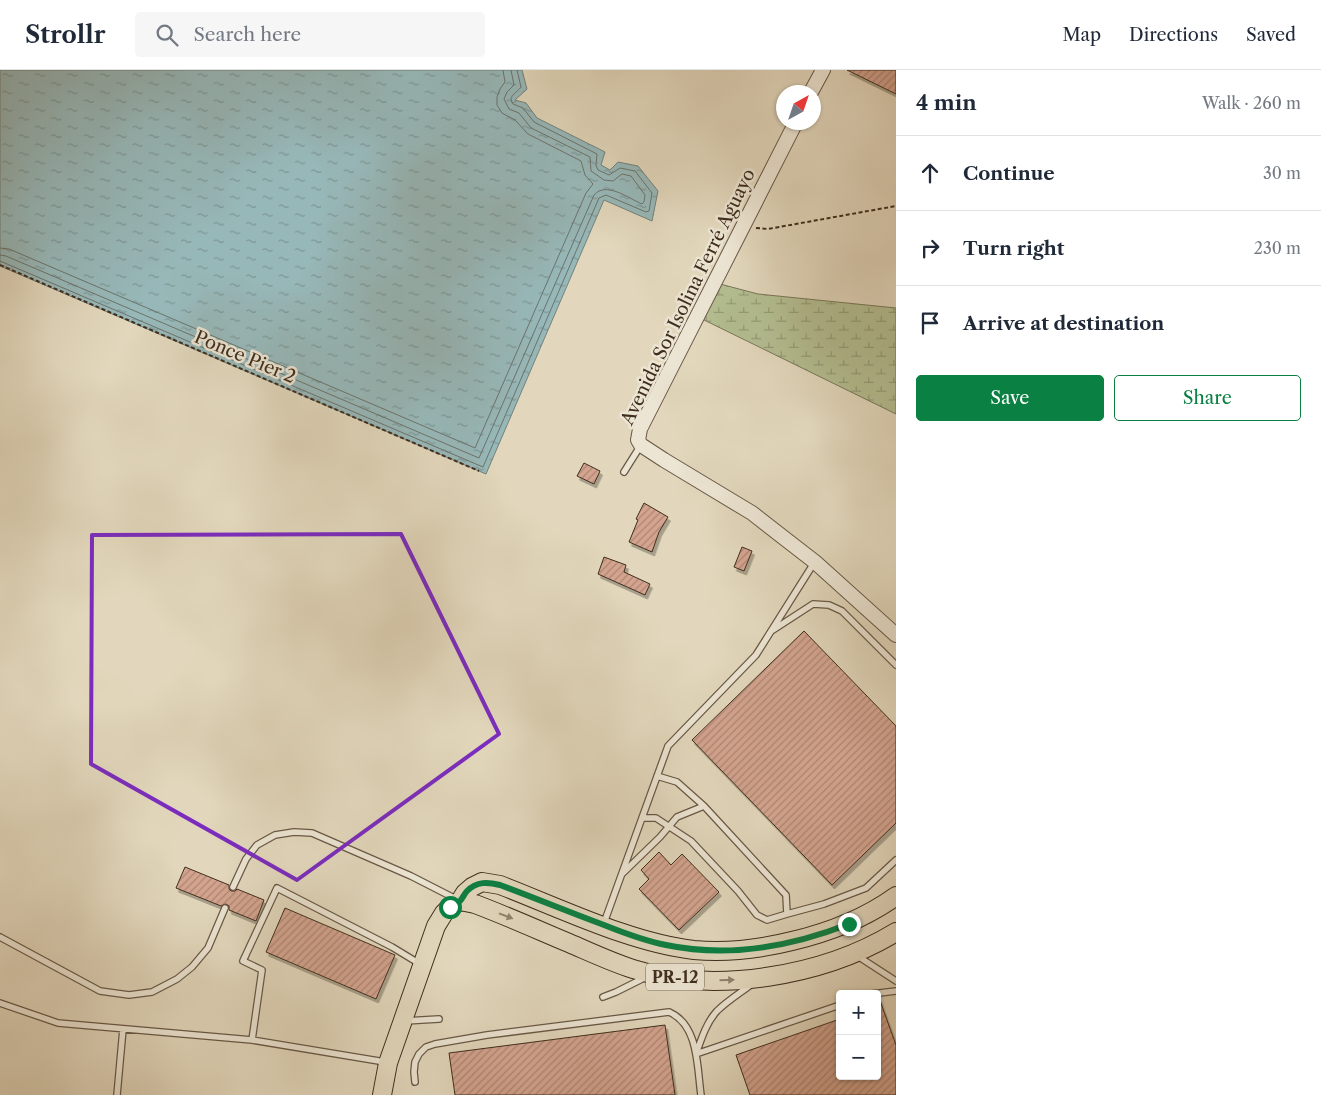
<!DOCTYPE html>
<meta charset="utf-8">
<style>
:root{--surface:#fff;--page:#f6f6f7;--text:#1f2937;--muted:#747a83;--line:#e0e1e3;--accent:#0b8043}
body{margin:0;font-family:"Libre Caslon Text",serif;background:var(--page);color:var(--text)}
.controls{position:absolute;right:15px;bottom:15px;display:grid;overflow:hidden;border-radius:5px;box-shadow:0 1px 4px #0004}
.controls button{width:45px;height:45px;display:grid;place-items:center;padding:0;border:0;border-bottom:1px solid var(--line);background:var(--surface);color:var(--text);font:25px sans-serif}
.compass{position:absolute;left:776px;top:15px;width:45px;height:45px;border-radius:50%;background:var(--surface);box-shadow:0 1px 4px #0004;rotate:40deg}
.stop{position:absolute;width:15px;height:15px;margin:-11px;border:4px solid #0b8043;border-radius:50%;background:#fff}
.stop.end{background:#0b8043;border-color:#fff;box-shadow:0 1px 5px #0008}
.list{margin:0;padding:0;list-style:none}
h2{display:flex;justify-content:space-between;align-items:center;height:65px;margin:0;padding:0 20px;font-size:21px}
h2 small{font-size:16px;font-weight:400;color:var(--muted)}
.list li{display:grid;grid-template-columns:32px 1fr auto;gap:15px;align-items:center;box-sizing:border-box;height:75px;padding:0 20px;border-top:1px solid var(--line)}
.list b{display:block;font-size:19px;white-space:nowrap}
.list em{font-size:16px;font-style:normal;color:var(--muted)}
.actions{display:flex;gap:10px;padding:15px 20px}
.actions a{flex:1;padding:11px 0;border:1px solid var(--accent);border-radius:5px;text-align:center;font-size:18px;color:var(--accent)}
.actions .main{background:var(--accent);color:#fff}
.icon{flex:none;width:28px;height:28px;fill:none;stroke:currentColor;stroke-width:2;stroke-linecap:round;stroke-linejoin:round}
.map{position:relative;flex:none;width:896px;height:1025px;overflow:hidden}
header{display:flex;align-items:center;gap:30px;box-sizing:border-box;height:70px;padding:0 25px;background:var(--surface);border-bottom:1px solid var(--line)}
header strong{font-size:24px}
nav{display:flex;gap:28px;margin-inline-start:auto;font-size:18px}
.search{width:350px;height:45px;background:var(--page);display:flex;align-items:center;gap:12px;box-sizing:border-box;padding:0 18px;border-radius:5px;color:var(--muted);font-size:19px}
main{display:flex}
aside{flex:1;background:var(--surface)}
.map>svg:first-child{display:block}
</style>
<header>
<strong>Strollr</strong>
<div class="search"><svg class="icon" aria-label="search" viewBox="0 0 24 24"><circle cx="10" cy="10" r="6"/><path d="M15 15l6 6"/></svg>Search here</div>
<nav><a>Map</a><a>Directions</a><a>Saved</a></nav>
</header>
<main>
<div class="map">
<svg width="896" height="1025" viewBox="0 0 896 1025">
<defs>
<pattern id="wetland-marsh" width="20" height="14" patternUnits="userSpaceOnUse" patternTransform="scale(1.25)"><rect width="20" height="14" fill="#b3be91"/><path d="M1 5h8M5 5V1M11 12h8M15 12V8" fill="none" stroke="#939b76"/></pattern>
<pattern id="water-ripples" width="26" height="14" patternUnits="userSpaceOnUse" patternTransform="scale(1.25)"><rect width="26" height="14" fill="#97b8b9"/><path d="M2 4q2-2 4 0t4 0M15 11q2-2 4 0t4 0" fill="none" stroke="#7d9696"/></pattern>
<pattern id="building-hatch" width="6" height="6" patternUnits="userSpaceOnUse" patternTransform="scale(1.25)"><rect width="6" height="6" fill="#d4a48f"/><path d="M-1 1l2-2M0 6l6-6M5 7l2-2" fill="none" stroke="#ad8674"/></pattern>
<filter id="shadow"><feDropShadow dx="2.5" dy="4" stdDeviation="0" flood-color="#0004"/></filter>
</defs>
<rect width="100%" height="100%" fill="#e2d7bc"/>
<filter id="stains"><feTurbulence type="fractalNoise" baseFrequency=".004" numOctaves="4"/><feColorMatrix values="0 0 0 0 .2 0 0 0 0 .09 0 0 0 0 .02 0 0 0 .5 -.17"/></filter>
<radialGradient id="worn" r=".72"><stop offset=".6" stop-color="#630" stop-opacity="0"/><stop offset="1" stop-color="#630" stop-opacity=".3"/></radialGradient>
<path fill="url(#wetland-marsh)" stroke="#797658" d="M720,214L758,224L896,238V344L702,249Z"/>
<path fill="url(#water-ripples)" stroke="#74817b" d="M0,0H522L527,19L515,30L526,33L537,48L605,82L601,95L610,100L618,92L638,96L658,121L652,151L604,130L486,404L0,196Z"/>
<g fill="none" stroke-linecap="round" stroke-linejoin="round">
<path stroke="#6b736c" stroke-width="1" d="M0,178L9,179L475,378L586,123L593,114L585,105L581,91L528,64L515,50L502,43L497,35V27L500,19L505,12L503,0
M0,185L6,186L479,388L594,125C606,111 628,128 642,134L644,132L645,125L631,106L622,104L613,111L604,110L591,101L590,87L531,58L519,43L509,39L504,29L507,22L514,15L511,0
M0,191L483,397L599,128L606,125L646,142L649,141L652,123L635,101L620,98L609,105L598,100L596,95L597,84L534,52L523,38L513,34C507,26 517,23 521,17L517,0"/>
</g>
<path fill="url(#building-hatch)" stroke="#3f2e1e" filter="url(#shadow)" d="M847,0H896V24Z
M584,393L600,401L594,414L577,406Z
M644,433L668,447L659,462L652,482L629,472L638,450L636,449Z
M742,477L752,481L744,501L734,497Z
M604,487L626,495L624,502L650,514L645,525L598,504Z
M804,561L896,656V753L832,815L692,670Z
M659,782L671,795L682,784L719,822L679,860L639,819L649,809L641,800Z
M185,797L229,815V819L231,821H235L237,819L264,830L256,851L229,840V836L226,834L221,836L176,818Z
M285,838L395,885L376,929L266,882Z
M877,928H879L896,975V1025H750L736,985L840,949V1006H877Z
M665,955L675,1025H455L449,983Z"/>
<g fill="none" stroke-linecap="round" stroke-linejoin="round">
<g stroke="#685846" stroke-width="8">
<path id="service" d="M624,402L641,375
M773,560L813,534L829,535L842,541L896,595
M657,706L677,712L704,736L786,825L787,844L824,834L866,818L896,790
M642,748H656L691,771L738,821L757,845L767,850L787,844
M623,803L660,767L677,747L704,736
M233,817L246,789L257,775L275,765L294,762L312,763L411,806L456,829
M604,853L668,676L756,585L814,493
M0,867L100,921L129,925L152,922L177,909L192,897L208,878L225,838
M856,885L896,911
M871,924L896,921
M603,927L616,922L646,907
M0,933L58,953L252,970L385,992
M405,951L439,949
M252,970L262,900L243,891L277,818L392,877L420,894
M696,984L840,935
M696,984C701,970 706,953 717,941C727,931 740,923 752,914
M415,1012L414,1002L415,992L419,984L426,977L435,974L487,965L669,942C699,955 697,997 701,1025
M117,1025L123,959"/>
</g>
<g stroke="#685846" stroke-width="16">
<path id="tertiary" d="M811,22L823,0
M796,52L640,359L638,370L641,375L664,390L752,443L815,492L896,565"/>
</g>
<g stroke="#3f2e1e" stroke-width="20">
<path id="primary" d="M460,831L475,834C507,846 538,860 569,873C590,882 611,892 633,899C714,925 824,906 896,862
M382,1025L388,993L436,856L444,843L450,837L460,831L465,823L472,817L482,812L500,815C560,838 631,873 694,880C728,883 760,879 792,871C830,862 864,849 896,826"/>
</g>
<path stroke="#3f2e1e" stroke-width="2" stroke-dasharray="4 2.5" stroke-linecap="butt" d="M756,158L768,159L896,136
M0,195L479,401"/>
<use href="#service" stroke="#ece5d3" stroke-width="5.5"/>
<use href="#tertiary" stroke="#ece5d3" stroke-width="14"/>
<use href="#primary" stroke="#e2d7bc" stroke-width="18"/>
</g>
<defs><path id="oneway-solid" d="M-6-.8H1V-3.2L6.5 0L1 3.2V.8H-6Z" transform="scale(1.25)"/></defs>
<g fill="#90826d">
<use href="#oneway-solid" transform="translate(506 846) rotate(21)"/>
<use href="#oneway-solid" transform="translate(727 910) rotate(-2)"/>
</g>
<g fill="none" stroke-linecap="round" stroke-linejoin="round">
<path stroke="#0b8043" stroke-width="6" d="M450,837C453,835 457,833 460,831C463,828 464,824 467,821C477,811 488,812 500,815C535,828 569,842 604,855C624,863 645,871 666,875C728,888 790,877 849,854"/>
</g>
<path fill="none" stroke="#7b2cbf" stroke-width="4" stroke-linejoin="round" d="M401,464L499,664L297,810L91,694L92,465Z"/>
<g text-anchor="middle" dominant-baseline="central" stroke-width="5" stroke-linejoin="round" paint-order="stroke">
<rect fill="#ece5d3" stroke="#736554" stroke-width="1" x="646" y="893.5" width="58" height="27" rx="4"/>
<g font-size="16" font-weight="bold" fill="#3f2e1e">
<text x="675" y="907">PR-12</text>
</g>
<g font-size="18" fill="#3f2e1e" stroke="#ece5d3">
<text transform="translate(688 227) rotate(-64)">Avenida Sor Isolina Ferré Aguayo</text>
<text transform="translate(245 287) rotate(23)">Ponce Pier 2</text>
</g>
</g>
<rect width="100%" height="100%" filter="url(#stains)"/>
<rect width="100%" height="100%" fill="url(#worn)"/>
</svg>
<div class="controls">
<button>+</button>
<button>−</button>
</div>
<svg class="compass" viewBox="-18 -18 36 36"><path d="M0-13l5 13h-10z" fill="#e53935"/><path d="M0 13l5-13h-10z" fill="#747a83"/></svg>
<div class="stop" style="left:450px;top:837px"></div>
<div class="stop end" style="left:849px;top:854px"></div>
</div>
<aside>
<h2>4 min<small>Walk · 260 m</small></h2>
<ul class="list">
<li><svg class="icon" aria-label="ahead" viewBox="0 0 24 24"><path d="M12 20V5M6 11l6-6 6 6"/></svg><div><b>Continue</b></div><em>30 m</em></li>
<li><svg class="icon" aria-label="right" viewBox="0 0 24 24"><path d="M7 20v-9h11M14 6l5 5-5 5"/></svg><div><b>Turn right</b></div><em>230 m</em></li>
<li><svg class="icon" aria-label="arrive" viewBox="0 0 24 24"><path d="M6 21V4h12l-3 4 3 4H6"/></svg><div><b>Arrive at destination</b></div></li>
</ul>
<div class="actions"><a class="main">Save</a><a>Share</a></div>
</aside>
</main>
